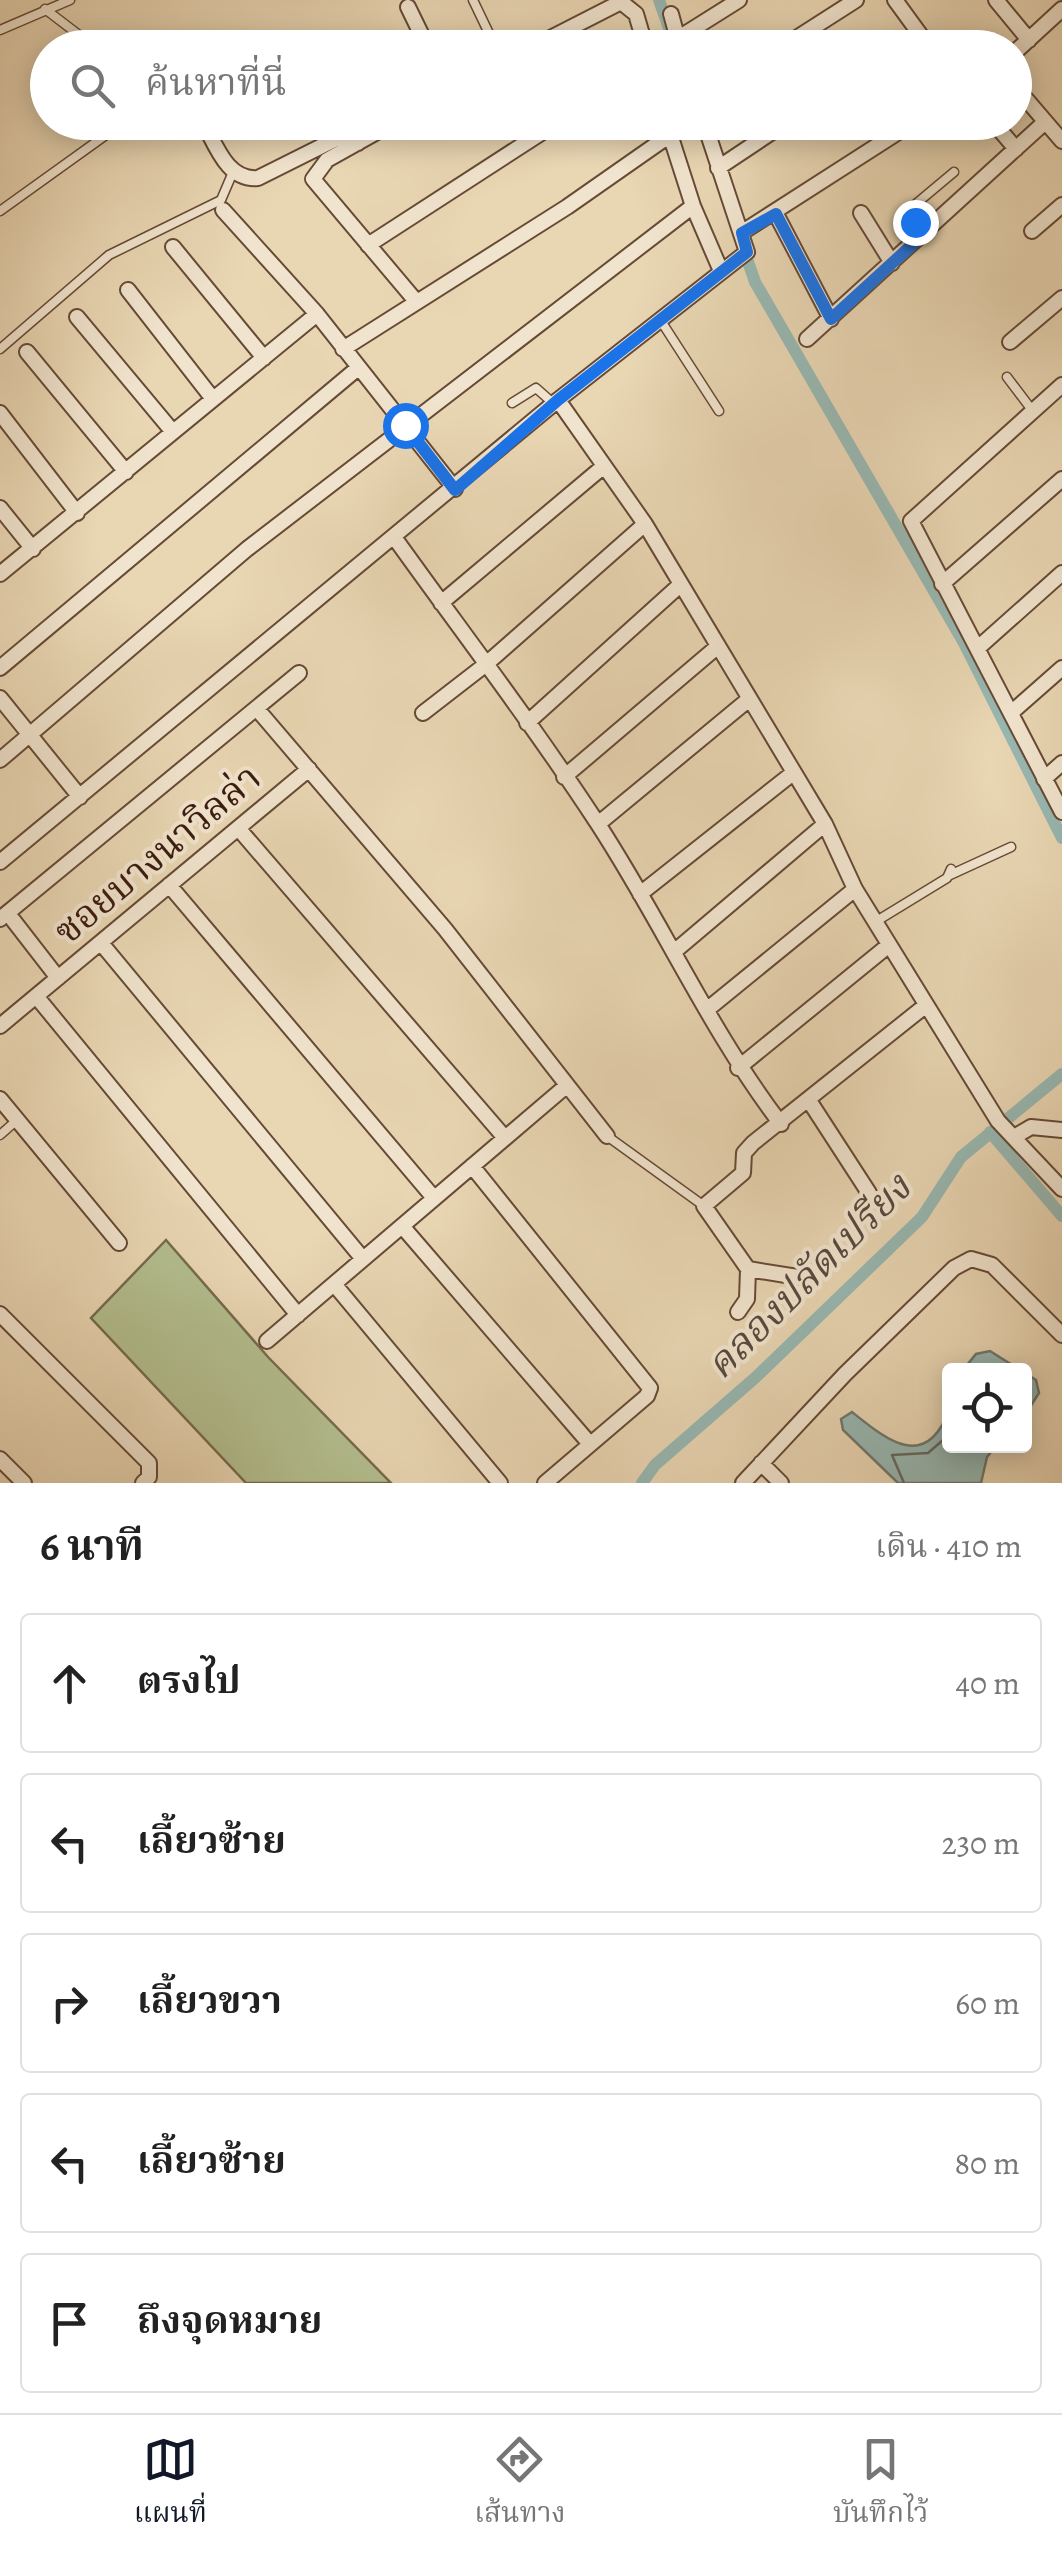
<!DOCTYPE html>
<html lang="th">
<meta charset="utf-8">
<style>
:root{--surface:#fff;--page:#f6f6f6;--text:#222;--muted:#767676;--line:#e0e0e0;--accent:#111827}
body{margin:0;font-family:Alegreya,"Noto Serif Thai",serif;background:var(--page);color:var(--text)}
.controls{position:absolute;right:30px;bottom:30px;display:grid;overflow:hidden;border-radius:10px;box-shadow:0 5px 25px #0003}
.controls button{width:90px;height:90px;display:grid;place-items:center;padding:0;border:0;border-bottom:2px solid var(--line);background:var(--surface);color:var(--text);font:50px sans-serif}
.stop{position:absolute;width:30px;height:30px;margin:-22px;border:8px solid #1a73e8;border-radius:50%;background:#fff}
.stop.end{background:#1a73e8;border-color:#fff;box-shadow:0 2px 10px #0008}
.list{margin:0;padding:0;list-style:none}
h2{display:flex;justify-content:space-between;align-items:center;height:130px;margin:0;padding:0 40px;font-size:42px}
h2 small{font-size:32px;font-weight:400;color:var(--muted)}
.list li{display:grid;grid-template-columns:65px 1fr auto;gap:30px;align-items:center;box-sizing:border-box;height:140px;margin:0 20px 20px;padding:0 20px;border:2px solid var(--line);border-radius:10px}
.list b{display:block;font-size:38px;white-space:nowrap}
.list em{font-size:32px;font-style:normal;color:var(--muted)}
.icon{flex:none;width:55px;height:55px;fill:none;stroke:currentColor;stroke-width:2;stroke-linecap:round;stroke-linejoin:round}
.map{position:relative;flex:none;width:1062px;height:1483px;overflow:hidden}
.search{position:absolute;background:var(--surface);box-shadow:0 5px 25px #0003;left:30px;right:30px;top:30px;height:110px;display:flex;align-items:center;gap:25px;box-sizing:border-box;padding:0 35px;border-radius:55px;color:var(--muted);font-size:38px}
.sheet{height:930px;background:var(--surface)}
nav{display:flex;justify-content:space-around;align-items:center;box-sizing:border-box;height:140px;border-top:2px solid var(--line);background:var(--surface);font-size:28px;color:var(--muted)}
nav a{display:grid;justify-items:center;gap:5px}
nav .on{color:var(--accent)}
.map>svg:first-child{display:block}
</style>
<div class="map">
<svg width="1062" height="1483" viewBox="0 0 1062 1483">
<rect width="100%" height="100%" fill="#e9d6b3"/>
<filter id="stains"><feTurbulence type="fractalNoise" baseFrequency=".002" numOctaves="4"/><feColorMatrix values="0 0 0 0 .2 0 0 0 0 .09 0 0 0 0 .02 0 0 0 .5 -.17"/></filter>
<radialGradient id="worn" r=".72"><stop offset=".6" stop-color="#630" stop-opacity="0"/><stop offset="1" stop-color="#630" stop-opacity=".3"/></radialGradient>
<path fill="#b3be8f" stroke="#766c4e" stroke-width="2.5" d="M166,1240L268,1357L391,1483H246L91,1318Z"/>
<path fill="#98b8b2" stroke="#727970" stroke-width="2.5" d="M990,1351L1020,1370H963L976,1354Z
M1025,1373L1036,1380L1039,1393L1025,1415Z
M949,1411L950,1446H996L987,1457L981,1483H898L843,1430L841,1419L852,1412C887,1440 925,1472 949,1411Z"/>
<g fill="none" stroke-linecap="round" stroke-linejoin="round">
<path stroke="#696a60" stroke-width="2.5" d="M904,1483L892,1455L928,1453L950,1434"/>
<path stroke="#98b8b2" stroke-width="12" d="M659,0L670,31
M743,247L755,282L964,643L1062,838
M990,1132L1062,1216
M642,1483L655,1465L756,1377L922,1217L961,1157L1062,1074"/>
<g stroke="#664a36" stroke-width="11">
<path id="service" d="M473,0L496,48
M45,9L96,48
M0,30L70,0
M0,211L124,122
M924,234L911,208L954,172
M661,321L719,411
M0,349L109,255L221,200L233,172
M1007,377L1032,410
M512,403L536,388L554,404
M950,875L1011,847
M875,922L947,878L951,869
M0,1135L17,1120
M607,1136L704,1206"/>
</g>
<g stroke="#664a36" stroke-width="18">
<path id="minor" d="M895,0L930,48
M996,0L1029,40
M408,7L428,48
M671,14L680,47
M677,39L739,0
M531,48L621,2L636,14L646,48
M781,48L856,0
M901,48L920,35
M1014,53L1062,9
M1014,85L1062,141
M203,122C216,145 227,181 258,178L338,138L358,143
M395,122L327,160L313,179L415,300
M666,122L693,206L721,271
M993,122L1016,149
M718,168L787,122
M223,210L317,314L455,489
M861,213L892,263
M776,214L831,319
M1032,231L1062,205
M741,233L914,122
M368,245L558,122
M173,247L264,358
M128,290L213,399
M77,317L173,432
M807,339L1045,122
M1010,342L1062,298
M343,349L567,207L670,135
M27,352L126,472
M1062,385L911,521L1062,812
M558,400L645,524L825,824L855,889L998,1121L1062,1189
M0,413L77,513
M0,508L33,549
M394,537C462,632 534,726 598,824C662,922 710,1031 781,1124
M0,574L317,314
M942,584L1062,479
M441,603L604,466
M979,647L1062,573
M0,668L358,368
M0,698L80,797
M257,709L445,929L607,1136
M1012,712L1062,668
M423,713L485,665L645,524
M527,723L680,585
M0,760L247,549L693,206
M564,777L717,647
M1044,779L1062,763
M598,824L748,700
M238,828L505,1138
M0,862L558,400L747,252L704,122
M169,885L434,1198
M640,894L793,773
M0,919L299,673
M13,920L58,978
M101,943L363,1259
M675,951L825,824
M36,996L298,1315
M709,1008L855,889
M0,1026L309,769
M738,1068L889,945
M0,1099L119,1243
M810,1102L869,1193
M1014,1137L1031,1127L1062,1130
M472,1166L650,1388L647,1396L545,1483
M402,1226L590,1444
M804,1278L748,1269L704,1206L743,1173L744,1153L753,1143L925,1006
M334,1284L500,1483
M738,1312L747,1299L748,1269
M0,1314L149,1463V1477L143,1483
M267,1341L565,1087
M0,1459L24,1483
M761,1463L781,1483
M743,1483L845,1374L954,1268L971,1259L992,1265L1062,1335"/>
</g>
<use href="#service" stroke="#f1e4ce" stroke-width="8"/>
<use href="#minor" stroke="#f1e4ce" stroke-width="14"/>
</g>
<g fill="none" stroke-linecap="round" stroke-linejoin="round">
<path stroke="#1a73e8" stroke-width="12" d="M405,425L455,490L558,400L747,252L742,233L776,214L831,319L924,234L915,222"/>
</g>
<g text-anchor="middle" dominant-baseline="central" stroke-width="8" stroke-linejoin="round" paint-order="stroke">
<g font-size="38" fill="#3a1b0d" stroke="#f1e4ce">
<text transform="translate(157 854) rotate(-40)">ซอยบางนาวิลล่า</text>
</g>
<g font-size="40" font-style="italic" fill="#564a3f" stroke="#f1e4ce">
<text transform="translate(808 1276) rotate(-45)">คลองปลัดเปรียง</text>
</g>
</g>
<rect width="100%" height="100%" filter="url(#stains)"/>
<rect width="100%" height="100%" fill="url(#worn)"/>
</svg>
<div class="controls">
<button><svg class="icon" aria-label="locate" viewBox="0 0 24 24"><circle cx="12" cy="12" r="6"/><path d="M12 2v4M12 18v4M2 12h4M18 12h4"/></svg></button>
</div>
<div class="stop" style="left:405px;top:425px"></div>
<div class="stop end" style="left:915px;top:222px"></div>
<div class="search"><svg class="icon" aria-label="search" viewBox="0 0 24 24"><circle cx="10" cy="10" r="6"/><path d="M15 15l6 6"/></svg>ค้นหาที่นี่</div>
</div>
<section class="sheet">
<h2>6 นาที<small>เดิน · 410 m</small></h2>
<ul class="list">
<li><svg class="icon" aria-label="ahead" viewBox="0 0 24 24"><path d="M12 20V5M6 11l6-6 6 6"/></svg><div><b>ตรงไป</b></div><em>40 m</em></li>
<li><svg class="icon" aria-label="left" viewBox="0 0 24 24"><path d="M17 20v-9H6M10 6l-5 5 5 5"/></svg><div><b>เลี้ยวซ้าย</b></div><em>230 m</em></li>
<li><svg class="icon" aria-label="right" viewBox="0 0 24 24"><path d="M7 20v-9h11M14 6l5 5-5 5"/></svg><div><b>เลี้ยวขวา</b></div><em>60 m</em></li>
<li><svg class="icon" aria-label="left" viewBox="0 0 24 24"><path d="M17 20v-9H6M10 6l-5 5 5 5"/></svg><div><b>เลี้ยวซ้าย</b></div><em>80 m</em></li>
<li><svg class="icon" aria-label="arrive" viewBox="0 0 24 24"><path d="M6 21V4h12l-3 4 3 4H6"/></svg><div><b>ถึงจุดหมาย</b></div></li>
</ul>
</section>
<nav>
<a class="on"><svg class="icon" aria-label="map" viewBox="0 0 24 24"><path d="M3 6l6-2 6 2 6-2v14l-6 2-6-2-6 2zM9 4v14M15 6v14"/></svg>แผนที่</a>
<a><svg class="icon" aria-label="directions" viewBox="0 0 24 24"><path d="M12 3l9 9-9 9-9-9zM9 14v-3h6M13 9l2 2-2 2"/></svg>เส้นทาง</a>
<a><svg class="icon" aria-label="saved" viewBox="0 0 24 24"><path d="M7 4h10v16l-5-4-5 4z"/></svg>บันทึกไว้</a>
</nav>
